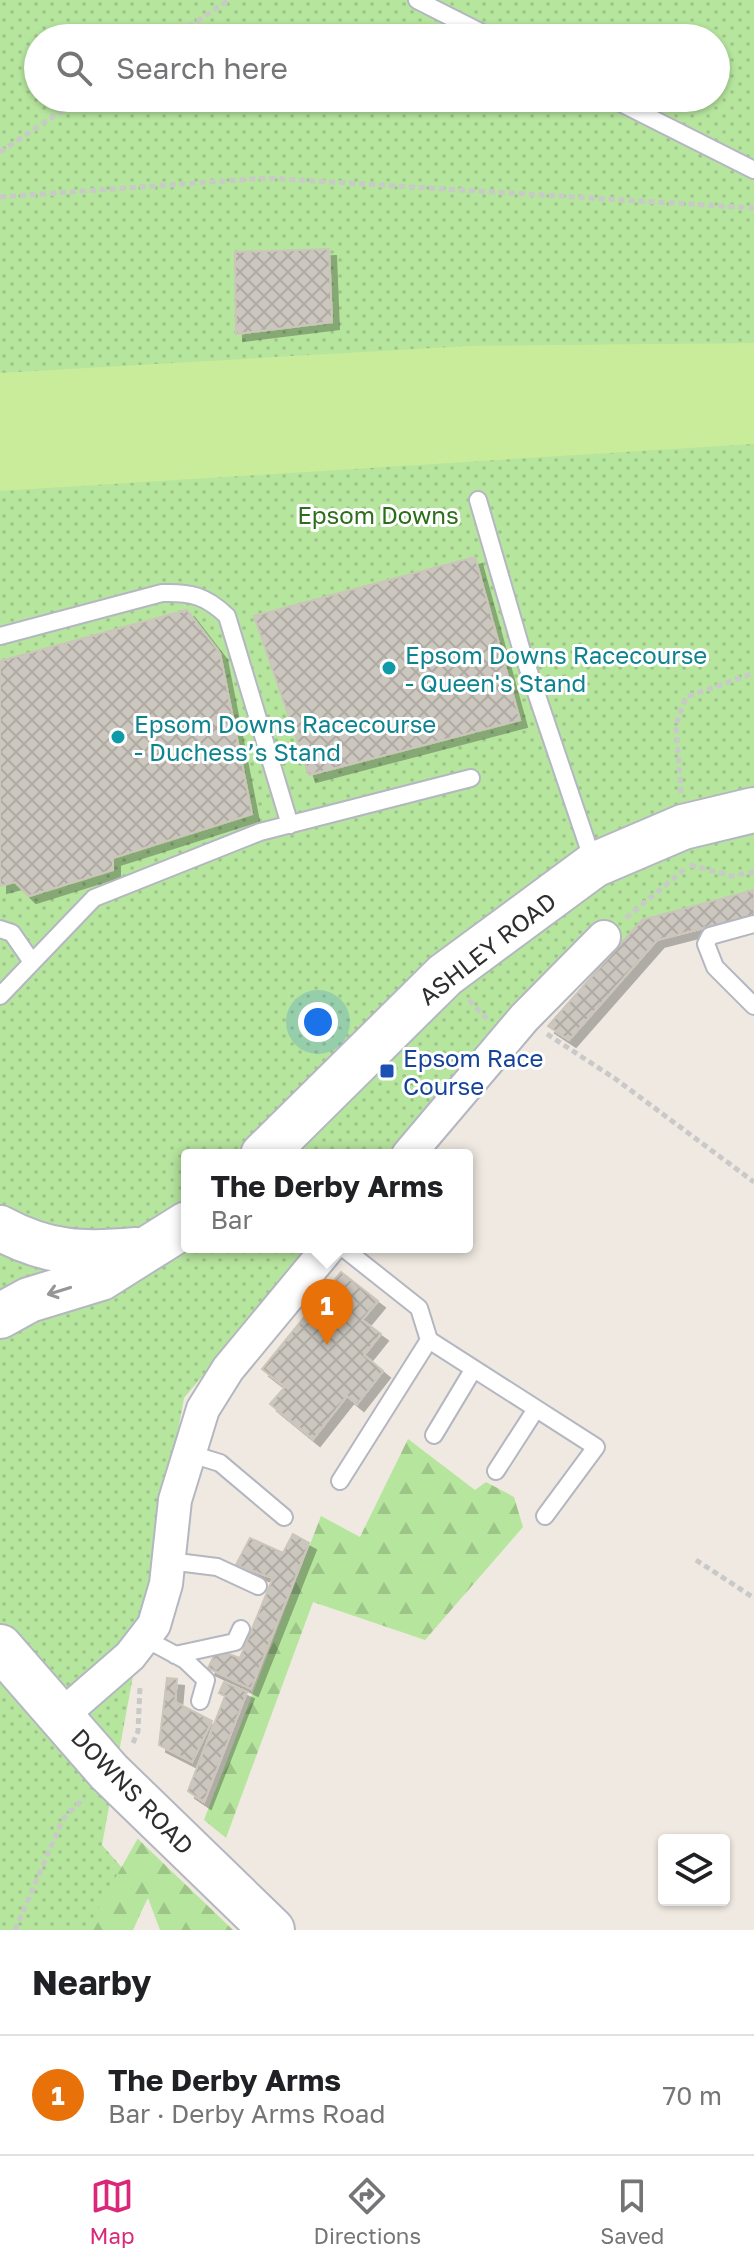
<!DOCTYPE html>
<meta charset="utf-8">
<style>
:root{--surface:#fff;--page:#f6f6f6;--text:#202124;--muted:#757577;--line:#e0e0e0;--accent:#db2777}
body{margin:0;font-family:"Golos Text",sans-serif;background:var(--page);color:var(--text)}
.controls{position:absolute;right:24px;bottom:24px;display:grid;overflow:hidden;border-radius:8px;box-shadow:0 2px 6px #0004}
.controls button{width:72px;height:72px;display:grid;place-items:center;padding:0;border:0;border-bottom:2px solid var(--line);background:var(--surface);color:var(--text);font:40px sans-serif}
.you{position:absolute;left:318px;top:1022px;width:28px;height:28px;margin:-20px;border:6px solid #fff;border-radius:50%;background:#1a73e8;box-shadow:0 0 0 12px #1a73e833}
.badge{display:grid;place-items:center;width:52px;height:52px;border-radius:50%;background:var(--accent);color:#fff;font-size:26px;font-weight:700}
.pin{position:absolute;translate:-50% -66px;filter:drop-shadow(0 2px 4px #0008)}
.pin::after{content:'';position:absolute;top:42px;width:28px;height:24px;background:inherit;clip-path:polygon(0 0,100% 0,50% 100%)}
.popup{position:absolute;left:181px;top:1149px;width:292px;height:104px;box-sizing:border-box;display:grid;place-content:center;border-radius:8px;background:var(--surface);filter:drop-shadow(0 2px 6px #0005);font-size:26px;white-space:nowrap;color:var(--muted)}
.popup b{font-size:30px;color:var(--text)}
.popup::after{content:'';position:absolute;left:50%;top:100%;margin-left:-16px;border:16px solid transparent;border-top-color:var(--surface)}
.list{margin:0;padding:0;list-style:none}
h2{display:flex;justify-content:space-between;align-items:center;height:104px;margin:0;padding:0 32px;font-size:34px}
h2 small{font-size:26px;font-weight:400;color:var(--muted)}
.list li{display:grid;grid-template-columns:52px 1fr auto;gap:24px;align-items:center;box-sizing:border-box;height:120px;padding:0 32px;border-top:2px solid var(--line)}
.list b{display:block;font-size:30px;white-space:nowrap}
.list p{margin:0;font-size:26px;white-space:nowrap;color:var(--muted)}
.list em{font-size:26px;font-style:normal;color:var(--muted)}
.icon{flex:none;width:44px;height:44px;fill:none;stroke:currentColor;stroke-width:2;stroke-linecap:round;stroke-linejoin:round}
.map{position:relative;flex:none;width:754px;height:1930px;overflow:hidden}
.search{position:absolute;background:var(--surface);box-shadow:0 2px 6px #0004;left:24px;right:24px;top:24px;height:88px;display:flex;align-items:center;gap:20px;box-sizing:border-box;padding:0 28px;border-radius:44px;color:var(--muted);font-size:30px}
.sheet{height:224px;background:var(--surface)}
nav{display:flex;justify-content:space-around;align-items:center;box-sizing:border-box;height:112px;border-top:2px solid var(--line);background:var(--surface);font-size:22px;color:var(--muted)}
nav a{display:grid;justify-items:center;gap:4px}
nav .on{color:var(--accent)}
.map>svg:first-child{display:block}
</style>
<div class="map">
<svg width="754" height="1930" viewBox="0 0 754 1930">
<defs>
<pattern id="grass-dots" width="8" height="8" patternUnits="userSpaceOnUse" patternTransform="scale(2)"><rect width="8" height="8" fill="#b6e59e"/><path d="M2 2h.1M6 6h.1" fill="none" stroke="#9dc588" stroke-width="1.8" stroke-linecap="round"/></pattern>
<pattern id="forest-firs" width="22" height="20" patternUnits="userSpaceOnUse" patternTransform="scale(2)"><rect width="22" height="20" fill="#b6e59e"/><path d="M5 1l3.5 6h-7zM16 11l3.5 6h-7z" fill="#9dc588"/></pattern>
<pattern id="building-cross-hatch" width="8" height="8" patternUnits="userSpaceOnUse" patternTransform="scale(2)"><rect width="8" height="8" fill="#cbc7bf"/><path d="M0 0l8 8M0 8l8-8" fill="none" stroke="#afaba4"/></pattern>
<filter id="shadow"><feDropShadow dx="7" dy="7" stdDeviation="0" flood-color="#0004"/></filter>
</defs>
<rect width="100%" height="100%" fill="#efe9e1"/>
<path fill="url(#grass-dots)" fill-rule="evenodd" d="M0,0H754V899L659,919L430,1107L389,1155H187V1247H311L184,1398L102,1845L148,1897L133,1930H0ZM38,38H716V98H38Z"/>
<path fill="url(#forest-firs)" d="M408,1439L475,1490L486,1482L514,1497L523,1527L425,1640L313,1602L226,1838L204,1820L321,1516L360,1537Z
M138,1838V1839L233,1930H160L148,1898L131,1930H86Z"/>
<path fill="#c9ec9a" d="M754,343V444L0,491V373L467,346Z"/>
<path fill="url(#building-cross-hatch)" stroke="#cbc5ba" stroke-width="2" filter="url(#shadow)" d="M329,249L332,322L236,334L235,252Z
M475,557L520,720L309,775L254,616Z
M187,610L220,653L252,814L113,858V870L29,896L15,882L0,886V661Z
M754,890V915L657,940L569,1040L548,1026L642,920Z
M341,1272L378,1301L362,1320L381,1334L364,1355L383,1371L357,1404L347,1396L313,1439L270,1404L285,1387L262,1369Z
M293,1534L309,1543L251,1689L208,1668L217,1650L240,1658L273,1578L236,1565L250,1538L283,1553Z
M167,1678L177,1679L175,1702L212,1721L192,1762L159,1745Z
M224,1682L247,1692L204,1802L188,1791L225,1696L219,1693Z"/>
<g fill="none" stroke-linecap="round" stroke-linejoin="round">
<g stroke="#b4b7c1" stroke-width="20">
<path id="lane" d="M417,0L492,38
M611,98L754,170
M478,500L521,648L594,864
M0,636L162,593C191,592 206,596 227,616L290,825
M754,924L710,936L706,944L715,967L754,1006
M0,929L12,933L32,962
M0,996L94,898L260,832L471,778
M342,1247L419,1308L429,1340L596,1447L545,1516
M434,1435L473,1370
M188,1453L220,1463L284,1517
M496,1471L536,1409
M340,1481L429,1340
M169,1561L217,1567L258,1586
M144,1638L185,1660L206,1680L200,1701
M175,1655L235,1642L241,1629"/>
</g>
<g stroke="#b4b7c1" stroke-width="36">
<path id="street" d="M408,1155L524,1018L604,937
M61,1716L130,1656L154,1625L166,1584L175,1500L203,1409L228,1369L329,1247"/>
</g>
<g stroke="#b4b7c1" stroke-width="48">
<path id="secondary" d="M263,1155L445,975L594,865L683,827L754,810
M0,1228C48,1254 84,1255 136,1250
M0,1316L29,1300L101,1278L187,1224
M0,1647L109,1772L272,1930"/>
</g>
<path stroke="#c9c9c9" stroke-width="5" stroke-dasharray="6 4" stroke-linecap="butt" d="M172,38L229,0
M0,152L81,98
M0,197L266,178L754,208
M681,793L676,725L686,697L754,673
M690,865L732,876L754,872
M626,918L686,868
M469,1000L487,1019
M547,1034L617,1080L754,1182
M696,1560L754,1598
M133,1743L138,1731L140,1686
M15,1930L63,1819L84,1798"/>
<use href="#lane" stroke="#fff" stroke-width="16"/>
<use href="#street" stroke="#fff" stroke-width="32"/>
<use href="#secondary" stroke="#fff" stroke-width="44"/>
</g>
<defs><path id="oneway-shaft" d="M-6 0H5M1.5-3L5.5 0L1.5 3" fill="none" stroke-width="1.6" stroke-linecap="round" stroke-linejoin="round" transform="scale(2)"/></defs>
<use stroke="#969696" href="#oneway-shaft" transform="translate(59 1291) rotate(163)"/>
<g fill="#0f9aa8" stroke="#fff" stroke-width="3">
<circle cx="389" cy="668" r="8"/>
<circle cx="118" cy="737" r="8"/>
</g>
<rect fill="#1a4fb4" stroke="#fff" stroke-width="3" x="379" y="1063" width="16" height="16" rx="4"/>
<g text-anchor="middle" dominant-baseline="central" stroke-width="6" stroke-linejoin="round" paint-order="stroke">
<g font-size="24" fill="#2c6e1b" stroke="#fff">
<text x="378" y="514">Epsom Downs</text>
</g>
<g font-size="24" fill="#0d838f" stroke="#fff" text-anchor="start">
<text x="405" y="654">Epsom Downs Racecourse<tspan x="405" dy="28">- Queen's Stand</tspan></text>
<text x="134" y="723">Epsom Downs Racecourse<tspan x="134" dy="28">- Duchess’s Stand</tspan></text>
</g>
<g font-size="24" fill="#2e2e2e" stroke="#fff">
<text transform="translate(487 948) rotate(-38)">ASHLEY ROAD</text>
<text transform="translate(133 1791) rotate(46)">DOWNS ROAD</text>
</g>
<g font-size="24" fill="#164399" stroke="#fff" text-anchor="start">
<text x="403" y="1057">Epsom Race<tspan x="403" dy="28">Course</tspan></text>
</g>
</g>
</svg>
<div class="controls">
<button><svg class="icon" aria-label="layers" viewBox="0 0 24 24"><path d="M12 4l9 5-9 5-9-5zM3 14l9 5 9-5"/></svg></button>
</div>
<div class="you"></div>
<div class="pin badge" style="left:327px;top:1345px;background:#e8710a">1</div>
<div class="popup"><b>The Derby Arms</b>Bar</div>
<div class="search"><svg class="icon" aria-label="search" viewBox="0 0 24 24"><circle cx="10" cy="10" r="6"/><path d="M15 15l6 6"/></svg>Search here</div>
</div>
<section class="sheet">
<h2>Nearby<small></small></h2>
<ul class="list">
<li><span class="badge" style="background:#e8710a">1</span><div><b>The Derby Arms</b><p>Bar · Derby Arms Road</p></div><em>70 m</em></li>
</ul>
</section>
<nav>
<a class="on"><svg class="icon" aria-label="map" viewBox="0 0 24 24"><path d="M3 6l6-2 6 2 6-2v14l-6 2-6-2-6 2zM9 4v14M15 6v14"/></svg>Map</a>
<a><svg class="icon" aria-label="directions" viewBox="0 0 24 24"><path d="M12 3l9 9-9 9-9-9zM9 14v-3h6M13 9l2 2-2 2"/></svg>Directions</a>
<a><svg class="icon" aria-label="saved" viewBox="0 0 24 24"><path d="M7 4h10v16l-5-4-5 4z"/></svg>Saved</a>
</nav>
